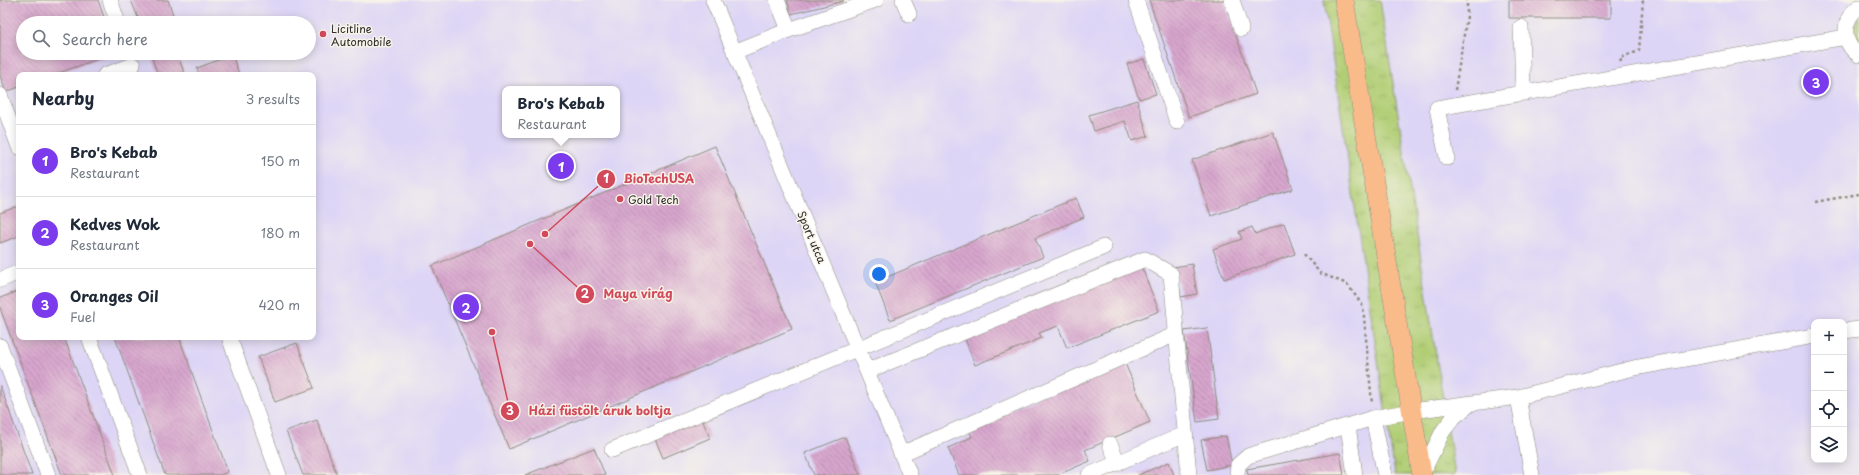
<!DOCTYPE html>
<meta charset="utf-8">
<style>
:root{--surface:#fff;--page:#f2f2f3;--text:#1f2937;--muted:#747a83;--line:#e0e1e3;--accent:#7c3aed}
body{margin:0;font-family:"Playpen Sans",sans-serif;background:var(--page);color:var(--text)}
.controls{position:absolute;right:12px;bottom:12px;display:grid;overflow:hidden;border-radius:8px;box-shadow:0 2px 10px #0003}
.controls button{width:36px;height:36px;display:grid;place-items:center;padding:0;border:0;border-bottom:1px solid var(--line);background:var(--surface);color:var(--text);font:20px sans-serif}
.you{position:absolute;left:879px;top:274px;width:14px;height:14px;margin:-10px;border:3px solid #fff;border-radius:50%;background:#1a73e8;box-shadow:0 0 0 6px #1a73e833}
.badge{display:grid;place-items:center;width:26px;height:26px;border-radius:50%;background:var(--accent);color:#fff;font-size:13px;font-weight:700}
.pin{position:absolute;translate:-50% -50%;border:2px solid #fff;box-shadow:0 1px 4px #0006}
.popup{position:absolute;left:502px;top:86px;width:118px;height:52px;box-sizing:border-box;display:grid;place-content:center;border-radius:8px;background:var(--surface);filter:drop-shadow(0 1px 3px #0005);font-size:13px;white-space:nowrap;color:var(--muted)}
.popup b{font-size:15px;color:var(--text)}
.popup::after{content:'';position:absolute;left:50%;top:100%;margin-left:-8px;border:8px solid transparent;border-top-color:var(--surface)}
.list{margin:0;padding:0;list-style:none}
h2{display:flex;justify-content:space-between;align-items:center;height:52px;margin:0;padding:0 16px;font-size:17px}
h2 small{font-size:13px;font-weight:400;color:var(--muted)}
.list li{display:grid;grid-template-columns:26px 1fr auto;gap:12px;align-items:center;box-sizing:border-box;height:72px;padding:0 16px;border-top:1px solid var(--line)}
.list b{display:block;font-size:15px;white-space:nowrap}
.list p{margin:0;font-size:13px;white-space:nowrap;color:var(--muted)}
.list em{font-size:13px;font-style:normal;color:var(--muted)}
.icon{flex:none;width:22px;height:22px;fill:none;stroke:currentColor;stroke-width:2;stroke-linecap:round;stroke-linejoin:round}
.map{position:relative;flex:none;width:1859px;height:475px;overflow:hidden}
.search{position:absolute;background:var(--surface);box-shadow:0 2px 10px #0003;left:16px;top:16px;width:300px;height:44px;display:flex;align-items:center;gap:10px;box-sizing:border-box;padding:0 14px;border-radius:22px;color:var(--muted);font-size:15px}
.panel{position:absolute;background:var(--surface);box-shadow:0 2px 10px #0003;left:16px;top:72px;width:300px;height:268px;border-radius:8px}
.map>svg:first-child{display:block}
</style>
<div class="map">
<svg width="1859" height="475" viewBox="0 0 1859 475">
<defs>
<pattern id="grass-tufts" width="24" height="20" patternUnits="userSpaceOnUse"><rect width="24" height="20" fill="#b1ce75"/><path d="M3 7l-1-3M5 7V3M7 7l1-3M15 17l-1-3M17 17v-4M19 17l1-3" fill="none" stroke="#98b165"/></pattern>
<pattern id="building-back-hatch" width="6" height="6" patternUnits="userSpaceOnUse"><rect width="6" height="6" fill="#d8a6ce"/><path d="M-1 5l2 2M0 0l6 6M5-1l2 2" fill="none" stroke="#af87a7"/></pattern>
</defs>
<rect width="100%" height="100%" fill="#f7f3e8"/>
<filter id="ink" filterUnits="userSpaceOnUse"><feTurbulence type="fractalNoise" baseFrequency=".025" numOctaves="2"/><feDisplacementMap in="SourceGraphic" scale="8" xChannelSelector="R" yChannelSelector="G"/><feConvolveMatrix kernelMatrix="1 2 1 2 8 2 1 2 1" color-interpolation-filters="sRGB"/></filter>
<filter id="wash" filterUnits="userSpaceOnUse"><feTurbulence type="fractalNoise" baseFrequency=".012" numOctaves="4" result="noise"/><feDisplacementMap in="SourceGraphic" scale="16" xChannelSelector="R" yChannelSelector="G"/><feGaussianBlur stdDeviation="0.9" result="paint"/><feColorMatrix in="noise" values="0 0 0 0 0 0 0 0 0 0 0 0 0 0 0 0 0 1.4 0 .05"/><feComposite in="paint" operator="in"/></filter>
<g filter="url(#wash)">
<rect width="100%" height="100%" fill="#eee9d0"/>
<path fill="#ddd5f6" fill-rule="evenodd" d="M0,0H1324L1395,475H0ZM23,23H309V53H23ZM19,75H313V337H19ZM505,89H617V135H505Z
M1380,0H1859V475H1455ZM1814,322H1844V460H1814Z"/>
<path fill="url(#grass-tufts)" stroke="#6e7c50" d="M1324,0H1380L1455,475H1395Z
M1859,16V46C1852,35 1851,28 1859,16Z"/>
<g id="blocks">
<path fill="url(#building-back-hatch)" d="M0,0H98L106,23H23V53H115L53,75H19V87L6,92L0,76Z
M131,0H168L176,23H140Z
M787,0H843L844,1L791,14Z
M1149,0H1224L1256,94L1189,117Z
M1509,0H1611V18H1509Z
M150,53H177L185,75H158Z
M232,55L239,74L199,75L197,68Z
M1144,59L1156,94L1139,99L1127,64Z
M1137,100L1148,136L1132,141L1125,121L1094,131L1089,115Z
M1273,132L1293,189L1211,216L1192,160Z
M715,146L792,329L509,449L432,266Z
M1076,198L1084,217L1035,238L1043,257L890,320L875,282Z
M19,206V236L0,243V213Z
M1284,223L1295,254L1224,279L1213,249L1242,239L1239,232L1252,227L1255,234Z
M1140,263L1159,311L1067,348L1058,326L1039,333L1042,338L975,365L963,334Z
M1192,264L1197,294L1181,297L1177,274H1175L1174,267Z
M19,291V337H64L115,475H62L0,308V298Z
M1207,328L1219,419L1197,422L1184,331Z
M115,337H179L228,472L220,475H165Z
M297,343L314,388L275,402L258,357Z
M1124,361L1150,422L1085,450L1090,461L1057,475H959L948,448L972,437L968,427Z
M0,385L32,475H0Z
M701,417L710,438L663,458L654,436Z
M317,420L337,475H303L286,431Z
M1226,436L1232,465L1207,470L1201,440Z
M845,437L860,475H814L805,453Z
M594,448L605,475H525Z
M1340,453L1344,475H1248L1247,469Z
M1169,462L1174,475H1138Z"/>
</g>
</g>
<g filter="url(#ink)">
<use href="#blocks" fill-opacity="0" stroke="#8c8a7e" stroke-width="1"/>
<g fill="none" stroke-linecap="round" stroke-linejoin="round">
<g stroke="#8c8a7e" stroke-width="16">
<path id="minor" d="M110,0L118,23
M713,0L910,475
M903,0L909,14
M1136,0L1177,122
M1232,0L1241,29
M1859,7C1842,19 1841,43 1859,55
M1521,27L1523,93
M789,30L876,0
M734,52L789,30L777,0
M105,75L133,65
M0,95L19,147
M1447,158L1437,108L1846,37
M0,280L19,272
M1844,331L1859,329
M89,337L140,475
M229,337L279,475
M0,346L48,475
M867,371L1145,259L1171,274L1189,475
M1518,397L1532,475
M1373,418L1385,475
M1348,426L1355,475
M1110,444L1118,463
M612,450L1104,247
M901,454L1176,334
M1422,474L1443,431L1454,417L1470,404
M1089,475L1185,434
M1237,475L1238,465L1248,456L1373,418L1412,411L1518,397L1634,368L1814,336"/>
</g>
<g stroke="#8c8a7e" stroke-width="20">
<path id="major" d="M1344,0L1422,475"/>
</g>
<path stroke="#8c8a7e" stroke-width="2.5" stroke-dasharray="3 3" stroke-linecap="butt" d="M1621,62L1620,58L1639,51L1643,0
M1455,90L1467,16V0
M1815,202L1859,194
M1304,254L1320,273L1347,284L1363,306L1372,404"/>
<use href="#minor" stroke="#fff" stroke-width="15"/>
<use href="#major" stroke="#fabb8b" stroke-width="19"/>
</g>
</g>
<g fill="#d1495b" stroke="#f7f3e8" stroke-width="1.5">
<circle cx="323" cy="34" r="4"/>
<circle cx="620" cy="199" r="4"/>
</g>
<g text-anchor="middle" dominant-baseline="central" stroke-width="3" stroke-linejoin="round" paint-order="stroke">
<g font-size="11" fill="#2b2b2b" stroke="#f7f3e8" text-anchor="start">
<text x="331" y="28">Licitline<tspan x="331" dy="13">Automobile</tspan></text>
<text x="628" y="199">Gold Tech</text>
</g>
<g font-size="11" fill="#2b2b2b" stroke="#f7f3e8">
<text transform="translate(812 237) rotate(67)">Sport utca</text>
</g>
</g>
<path fill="none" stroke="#d1495b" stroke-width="1.5" d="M545 234L606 179M530 244L585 294M492 332L510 411"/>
<g fill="#d1495b" stroke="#f7f3e8" stroke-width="1.5">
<circle cx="545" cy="234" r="4"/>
<circle cx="530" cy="244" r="4"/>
<circle cx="492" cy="332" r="4"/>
<circle cx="606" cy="179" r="10"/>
<circle cx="585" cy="294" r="10"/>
<circle cx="510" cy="411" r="10"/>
</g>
<g font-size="12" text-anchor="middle" font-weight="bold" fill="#fff">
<text x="606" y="183">1</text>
<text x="585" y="298">2</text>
<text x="510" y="415">3</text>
</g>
<g font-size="12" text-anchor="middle" font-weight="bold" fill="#d1495b" stroke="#f7f3e8" stroke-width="3" stroke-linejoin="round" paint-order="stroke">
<text x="659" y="183">BioTechUSA</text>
<text x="638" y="298">Maya virág</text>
<text x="600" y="415">Házi füstölt áruk boltja</text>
</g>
</svg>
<div class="controls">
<button>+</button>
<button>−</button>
<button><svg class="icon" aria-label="locate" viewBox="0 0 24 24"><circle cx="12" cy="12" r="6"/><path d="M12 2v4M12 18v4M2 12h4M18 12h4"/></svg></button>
<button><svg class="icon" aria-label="layers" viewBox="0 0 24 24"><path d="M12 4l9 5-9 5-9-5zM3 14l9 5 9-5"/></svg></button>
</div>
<div class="you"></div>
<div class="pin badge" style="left:561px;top:166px">1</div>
<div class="popup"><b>Bro's Kebab</b>Restaurant</div>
<div class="pin badge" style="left:466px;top:307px">2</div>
<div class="pin badge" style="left:1816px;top:82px">3</div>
<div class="search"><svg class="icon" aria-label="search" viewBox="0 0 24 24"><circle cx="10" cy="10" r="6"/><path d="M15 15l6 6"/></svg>Search here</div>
<section class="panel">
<h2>Nearby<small>3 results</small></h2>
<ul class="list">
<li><span class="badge">1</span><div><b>Bro's Kebab</b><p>Restaurant</p></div><em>150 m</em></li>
<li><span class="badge">2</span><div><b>Kedves Wok</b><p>Restaurant</p></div><em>180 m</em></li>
<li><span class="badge">3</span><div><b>Oranges Oil</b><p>Fuel</p></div><em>420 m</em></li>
</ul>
</section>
</div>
